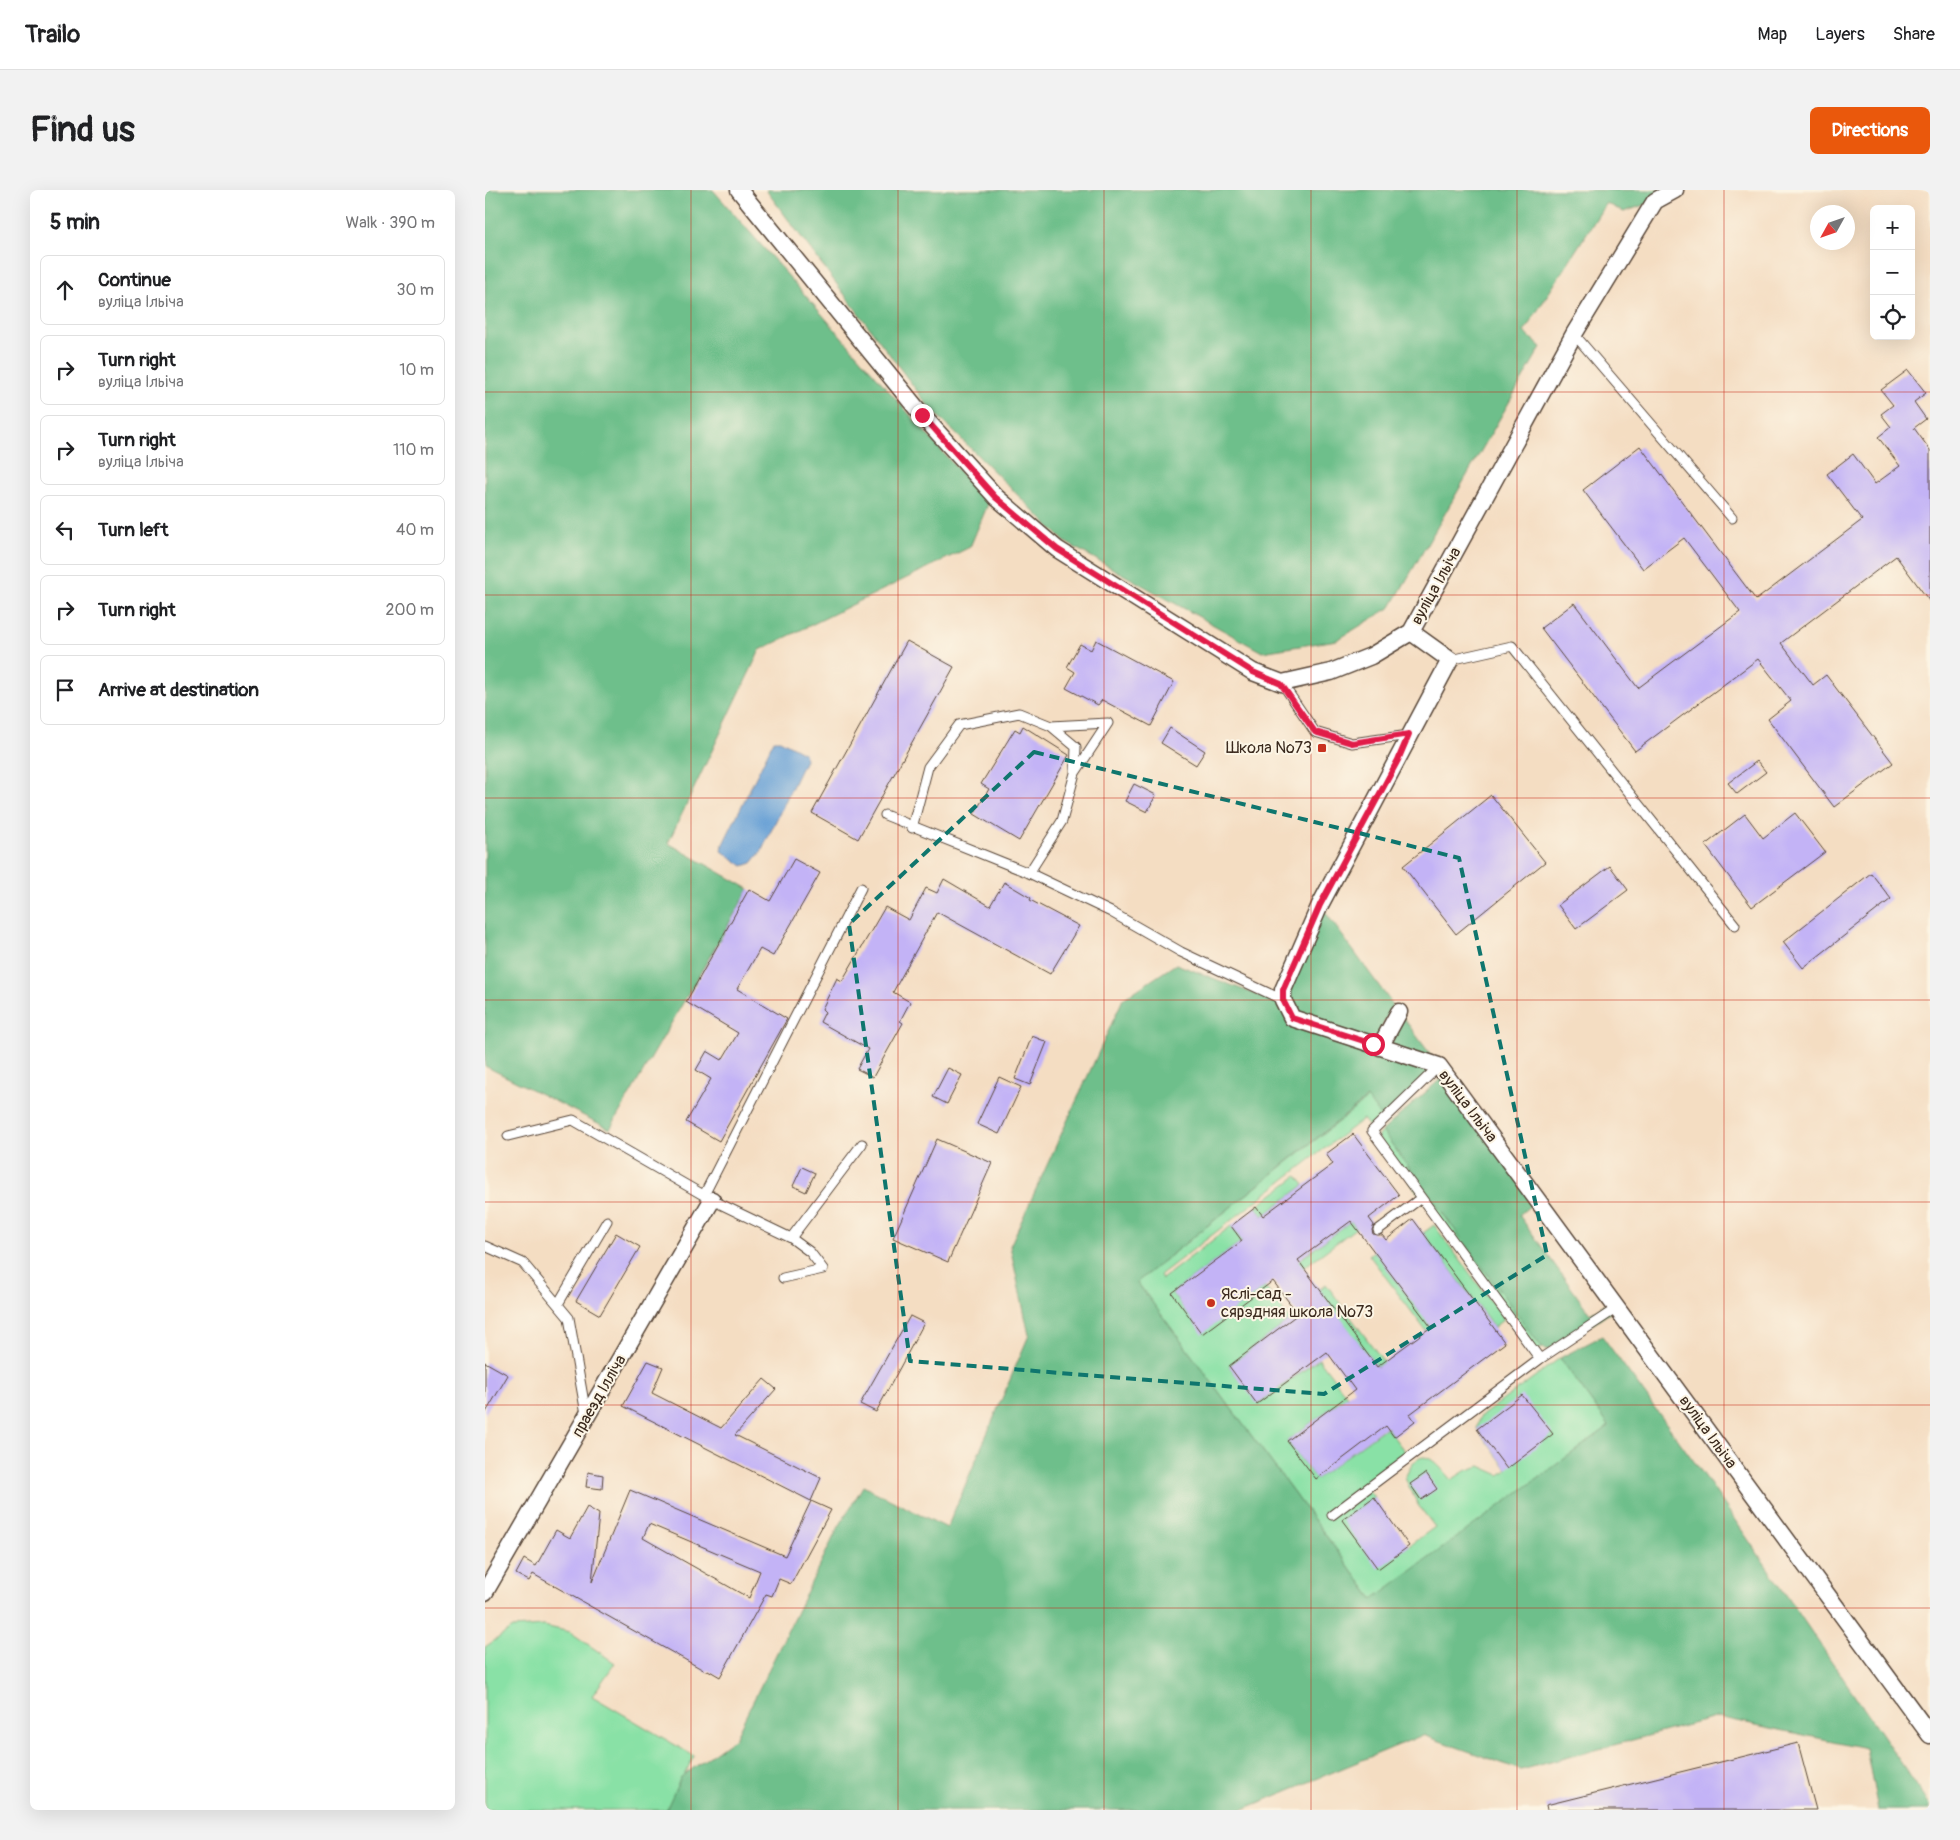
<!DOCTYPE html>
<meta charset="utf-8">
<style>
:root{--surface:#fff;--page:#f2f2f2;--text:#202124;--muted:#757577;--line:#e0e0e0;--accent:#ea580c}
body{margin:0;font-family:Pangolin,sans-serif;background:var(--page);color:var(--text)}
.controls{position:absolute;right:15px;top:15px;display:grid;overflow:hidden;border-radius:8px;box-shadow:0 5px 20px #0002}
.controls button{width:45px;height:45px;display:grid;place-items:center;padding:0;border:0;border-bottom:1px solid var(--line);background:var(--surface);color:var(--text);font:25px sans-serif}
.compass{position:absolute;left:1325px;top:15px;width:45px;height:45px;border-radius:50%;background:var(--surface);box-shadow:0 5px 20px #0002;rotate:230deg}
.stop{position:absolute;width:15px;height:15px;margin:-11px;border:4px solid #e11d48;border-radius:50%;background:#fff}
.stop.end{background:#e11d48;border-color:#fff;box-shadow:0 1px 5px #0008}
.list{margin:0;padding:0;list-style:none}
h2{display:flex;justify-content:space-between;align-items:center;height:65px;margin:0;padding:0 20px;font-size:21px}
h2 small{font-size:16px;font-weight:400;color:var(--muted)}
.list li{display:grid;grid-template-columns:32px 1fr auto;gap:15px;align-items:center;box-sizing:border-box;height:70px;margin:0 10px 10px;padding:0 10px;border:1px solid var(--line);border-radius:8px}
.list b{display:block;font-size:19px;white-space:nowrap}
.list p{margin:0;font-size:16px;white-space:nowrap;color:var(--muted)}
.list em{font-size:16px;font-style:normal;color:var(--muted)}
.icon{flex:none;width:28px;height:28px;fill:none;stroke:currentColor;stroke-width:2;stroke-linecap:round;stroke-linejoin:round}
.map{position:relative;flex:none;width:1445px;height:1620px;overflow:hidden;border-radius:8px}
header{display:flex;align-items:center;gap:30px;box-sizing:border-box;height:70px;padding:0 25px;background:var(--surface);border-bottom:1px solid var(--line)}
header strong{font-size:24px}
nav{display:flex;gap:28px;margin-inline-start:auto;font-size:18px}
.intro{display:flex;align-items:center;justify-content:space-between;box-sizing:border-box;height:120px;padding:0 30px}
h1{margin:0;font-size:35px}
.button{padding:12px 22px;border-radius:8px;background:var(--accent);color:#fff;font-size:18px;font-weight:700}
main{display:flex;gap:30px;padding:0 30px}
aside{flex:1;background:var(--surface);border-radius:8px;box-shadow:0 5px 20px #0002}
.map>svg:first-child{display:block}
</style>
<header>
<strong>Trailo</strong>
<nav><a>Map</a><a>Layers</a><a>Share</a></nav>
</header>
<div class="intro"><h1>Find us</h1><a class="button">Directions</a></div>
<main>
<aside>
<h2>5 min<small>Walk · 390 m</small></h2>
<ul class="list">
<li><svg class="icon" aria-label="ahead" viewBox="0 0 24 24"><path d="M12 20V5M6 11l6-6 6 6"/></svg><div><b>Continue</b><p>вуліца Ільіча</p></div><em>30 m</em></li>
<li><svg class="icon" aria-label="right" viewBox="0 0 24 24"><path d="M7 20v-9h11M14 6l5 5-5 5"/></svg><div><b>Turn right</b><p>вуліца Ільіча</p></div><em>10 m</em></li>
<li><svg class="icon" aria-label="right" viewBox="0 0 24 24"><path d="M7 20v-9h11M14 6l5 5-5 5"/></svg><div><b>Turn right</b><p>вуліца Ільіча</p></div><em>110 m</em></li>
<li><svg class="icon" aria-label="left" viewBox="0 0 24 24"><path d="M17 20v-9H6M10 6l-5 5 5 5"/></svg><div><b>Turn left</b></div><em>40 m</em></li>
<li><svg class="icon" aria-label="right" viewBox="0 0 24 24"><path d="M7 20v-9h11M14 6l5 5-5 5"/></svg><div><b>Turn right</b></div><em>200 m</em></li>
<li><svg class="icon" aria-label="arrive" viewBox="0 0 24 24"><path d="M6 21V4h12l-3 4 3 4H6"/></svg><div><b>Arrive at destination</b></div></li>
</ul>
</aside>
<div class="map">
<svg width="1445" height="1620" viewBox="0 0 1445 1620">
<rect width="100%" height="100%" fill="#fcf5e5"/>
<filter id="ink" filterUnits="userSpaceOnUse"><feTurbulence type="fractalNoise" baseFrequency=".02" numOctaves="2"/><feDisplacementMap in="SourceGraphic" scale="10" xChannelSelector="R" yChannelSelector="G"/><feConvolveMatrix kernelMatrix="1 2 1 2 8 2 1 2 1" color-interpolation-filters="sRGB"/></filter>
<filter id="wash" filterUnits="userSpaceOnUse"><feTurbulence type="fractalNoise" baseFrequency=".0096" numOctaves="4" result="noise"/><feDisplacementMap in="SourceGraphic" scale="20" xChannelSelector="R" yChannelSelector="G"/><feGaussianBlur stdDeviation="1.12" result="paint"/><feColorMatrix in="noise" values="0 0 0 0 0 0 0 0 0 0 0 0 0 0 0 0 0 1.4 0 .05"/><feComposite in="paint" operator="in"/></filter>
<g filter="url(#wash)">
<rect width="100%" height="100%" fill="#f4ddc2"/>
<path fill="#89e1a6" stroke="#628662" d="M883,908L898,930L887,941L878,929L675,1085L677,1089L746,1036L757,1051L687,1103L717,1143L780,1097L805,1130L744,1176L773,1214L834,1169L862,1206L802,1251L831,1289L901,1237L924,1267L882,1299L889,1307L858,1330L893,1378L950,1337L933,1315L920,1288C935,1253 948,1268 966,1290L980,1281L995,1276L1015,1285L1022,1279L992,1239L995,1227L1075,1168L1124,1236L889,1410L652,1092Z
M897,941L1057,1158L1050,1163L892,947Z
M812,986L819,995L778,1026L771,1017Z
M866,1031L871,1038L818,1078L813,1071Z
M949,1035L1019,1129L1009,1137L938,1043Z
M889,1061L946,1137L941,1141L884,1065Z
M841,1094L899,1172L892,1177L834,1100Z
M59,1436L85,1442L130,1473L107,1506L209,1566L181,1620H0V1457L28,1438Z"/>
<path fill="#6ebf8b" stroke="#547454" d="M0,0H228L503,314L485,357L275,460L183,653L264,699L125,939L0,876Z
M281,0H1190L1170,11L1139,22L1121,13L1039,142L1056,157L906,417L852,450L777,462L580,352L444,217Z
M835,715L908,815L888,854L807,828L798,810Z
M691,774L793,813L947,882L898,930L882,908L652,1092L888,1409L1124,1236L1075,1168L1117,1146L1219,1285L1445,1615V1620H1393L1381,1558L1233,1527L1036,1580L938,1545L756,1620H181L196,1587L250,1548L352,1340L378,1296L462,1338L544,1145L525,1056L638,809Z
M914,822L954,876L905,855Z
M960,885L1052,1010L1034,1025L1105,1124L1126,1110L1132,1118L1068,1161L1057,1158L897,941Z"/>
<path fill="#67a0d6" stroke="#51657a" d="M289,550H295L319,563L320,570L276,662L267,673L258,676L237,661L238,654Z"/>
<g id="blocks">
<path fill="#c3b3f6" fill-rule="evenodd" d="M1423,180L1441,203L1429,212L1441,229L1429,238L1445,260V412L1411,366L1296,453L1328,495L1341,485L1408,573L1349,617L1283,529L1306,511L1273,469L1150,561L1056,438L1089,413L1153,498L1255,422L1199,348L1158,379L1098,300L1155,256L1271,410L1377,330L1342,284L1368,264L1390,294L1415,276L1393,247L1406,237L1396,224L1408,215L1396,200Z
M611,450L689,492L666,536L617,510L613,515L581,498L590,482L582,477L595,454L606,460Z
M422,451L469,477L373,649L327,623Z
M538,536L584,565L534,651L489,624L504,599L496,594L530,539L535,542Z
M685,538L720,561L711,575L676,553Z
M1272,571L1281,582L1252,604L1243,593Z
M649,594L671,605L662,622L640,611Z
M1006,605L1060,672L971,744L918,676Z
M1310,623L1340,662L1267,717L1220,655L1260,624L1278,648Z
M309,669L335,683L288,766L275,759L252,799L302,829L234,951L201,932L226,889L211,880L222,861L237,870L253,843L201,812L264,699L285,711Z
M1125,676L1143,700L1091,739L1073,715Z
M1386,683L1406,709L1318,778L1298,752Z
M459,689L505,716L519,692L546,708L545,710L594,736L565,784L452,722L408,802L425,812L415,831L418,833L388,887L372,879L383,859L335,832L340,822L337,819L352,788L357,791L400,717L424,730L441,698L452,703Z
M547,846L562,852L545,895L530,889Z
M463,878L477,885L462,914L448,907Z
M514,887L536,897L514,944L492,934Z
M868,944L914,1005L884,1028L889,1035L887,1040L888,1044L897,1045L901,1050L928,1029L1020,1153L925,1224L930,1231L909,1247L901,1236L831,1289L802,1251L870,1200L842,1162L772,1214L744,1176L813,1124L788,1091L717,1144L687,1103L757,1051L746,1036L771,1017L778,1026L848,974L841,964ZM866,1031L946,1137L892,1177L813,1070Z
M452,949L507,973L463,1072L408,1048Z
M317,977L330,983L321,1002L308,996Z
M131,1043L155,1057L115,1125L91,1111Z
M425,1126L439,1133L391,1222L375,1214Z
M163,1171L178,1177L167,1203L236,1238L279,1189L291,1199L250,1245L336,1288L326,1311L138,1216Z
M0,1172L23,1185L0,1224Z
M1037,1205L1068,1244L1022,1279L992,1239Z
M103,1282L118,1285L117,1299L101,1297Z
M941,1283L952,1299L936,1310L925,1294Z
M145,1300L300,1366L326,1311L346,1320L306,1394L294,1389L287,1406L281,1404L235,1487L223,1480L222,1482L48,1384L44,1391L31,1384L39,1369L51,1376L71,1340L85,1348L102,1317L114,1324L107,1392ZM164,1334L275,1381L264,1408L158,1348Z
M889,1307L924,1356L893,1379L857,1330Z
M1313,1553L1331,1620H1062L1061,1615Z"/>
</g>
</g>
<g filter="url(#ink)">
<use href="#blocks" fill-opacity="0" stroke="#574537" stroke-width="1"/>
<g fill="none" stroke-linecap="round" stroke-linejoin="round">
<g stroke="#574537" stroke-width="11">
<path id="service" d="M1089,144L1247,328
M965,470L1027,456L1250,735
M797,493L830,542L867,553L924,545
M566,536L623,533L590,583
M400,625L544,683L626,722L696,762L798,810
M427,638L443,577L474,535L534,523L566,536L591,557L590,583L577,631L544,683
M954,876L887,941L1055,1169L1132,1118
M23,946L88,930L227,1010L306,1048L377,954
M219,1005L376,698
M893,1040L936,1008
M0,1056L38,1073L84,1128L101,1224
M298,1088L338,1079L325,1062L306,1048
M73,1114L122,1031
M847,1325L1055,1169"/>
</g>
<g stroke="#574537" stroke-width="19">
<path id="minor" d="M254,0L437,225L511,307L572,359L768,482L797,493L846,482L886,466L926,442
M1190,0L1170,11L1089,144L926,442L965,470L835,715L798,800V810L807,828L954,876L1445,1545
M895,857L914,822
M0,1402L227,1010"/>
</g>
<use href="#service" stroke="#fff" stroke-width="9"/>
<use href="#minor" stroke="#fff" stroke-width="16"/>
</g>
</g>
<g fill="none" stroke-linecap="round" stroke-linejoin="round" filter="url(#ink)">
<path stroke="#e11d48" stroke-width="6" d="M437,225L510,307L572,359L768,482L796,494L830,542L867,553L924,544L913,570L835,715L798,800V810L807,828L888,854"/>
</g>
<path fill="none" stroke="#0f766e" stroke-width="4" stroke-dasharray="10 6" stroke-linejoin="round" d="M549,562L974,668L1062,1065L839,1204L425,1171L364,734Z"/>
<path fill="none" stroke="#c8321e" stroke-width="1" stroke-opacity="0.55" d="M206,0V1620M413,0V1620M619,0V1620M826,0V1620M1032,0V1620M1239,0V1620M0,202H1445M0,405H1445M0,608H1445M0,810H1445M0,1012H1445M0,1215H1445M0,1418H1445"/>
<g fill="#c8321e" stroke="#fcf5e5" stroke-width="2">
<rect x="832" y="553" width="10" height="10" rx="2.5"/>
<circle cx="726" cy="1113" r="5"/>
</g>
<g text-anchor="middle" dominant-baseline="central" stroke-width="4" stroke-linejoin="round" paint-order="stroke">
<g font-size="16" fill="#3b2a1e" stroke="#fcf5e5">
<text transform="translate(951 396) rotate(-61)">вуліца Ільіча</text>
<text transform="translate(983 916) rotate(53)">вуліца Ільіча</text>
<text transform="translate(114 1206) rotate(-60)">праезд Ілліча</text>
<text transform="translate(1223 1242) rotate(54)">вуліца Ільіча</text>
</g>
<g font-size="16" fill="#3b2a1e" stroke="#fcf5e5" text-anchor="end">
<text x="827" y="558">Школа №73</text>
<text x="736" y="1104" text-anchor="start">Яслі-сад -<tspan x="736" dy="18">сярэдняя школа №73</tspan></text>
</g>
</g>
</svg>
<div class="controls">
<button>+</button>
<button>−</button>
<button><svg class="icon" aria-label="locate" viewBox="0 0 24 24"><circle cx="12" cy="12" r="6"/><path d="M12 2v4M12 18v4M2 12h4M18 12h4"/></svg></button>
</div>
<svg class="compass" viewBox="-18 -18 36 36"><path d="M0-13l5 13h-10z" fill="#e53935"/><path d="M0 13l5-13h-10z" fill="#757577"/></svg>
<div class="stop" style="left:888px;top:854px"></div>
<div class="stop end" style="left:437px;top:225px"></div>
</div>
</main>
